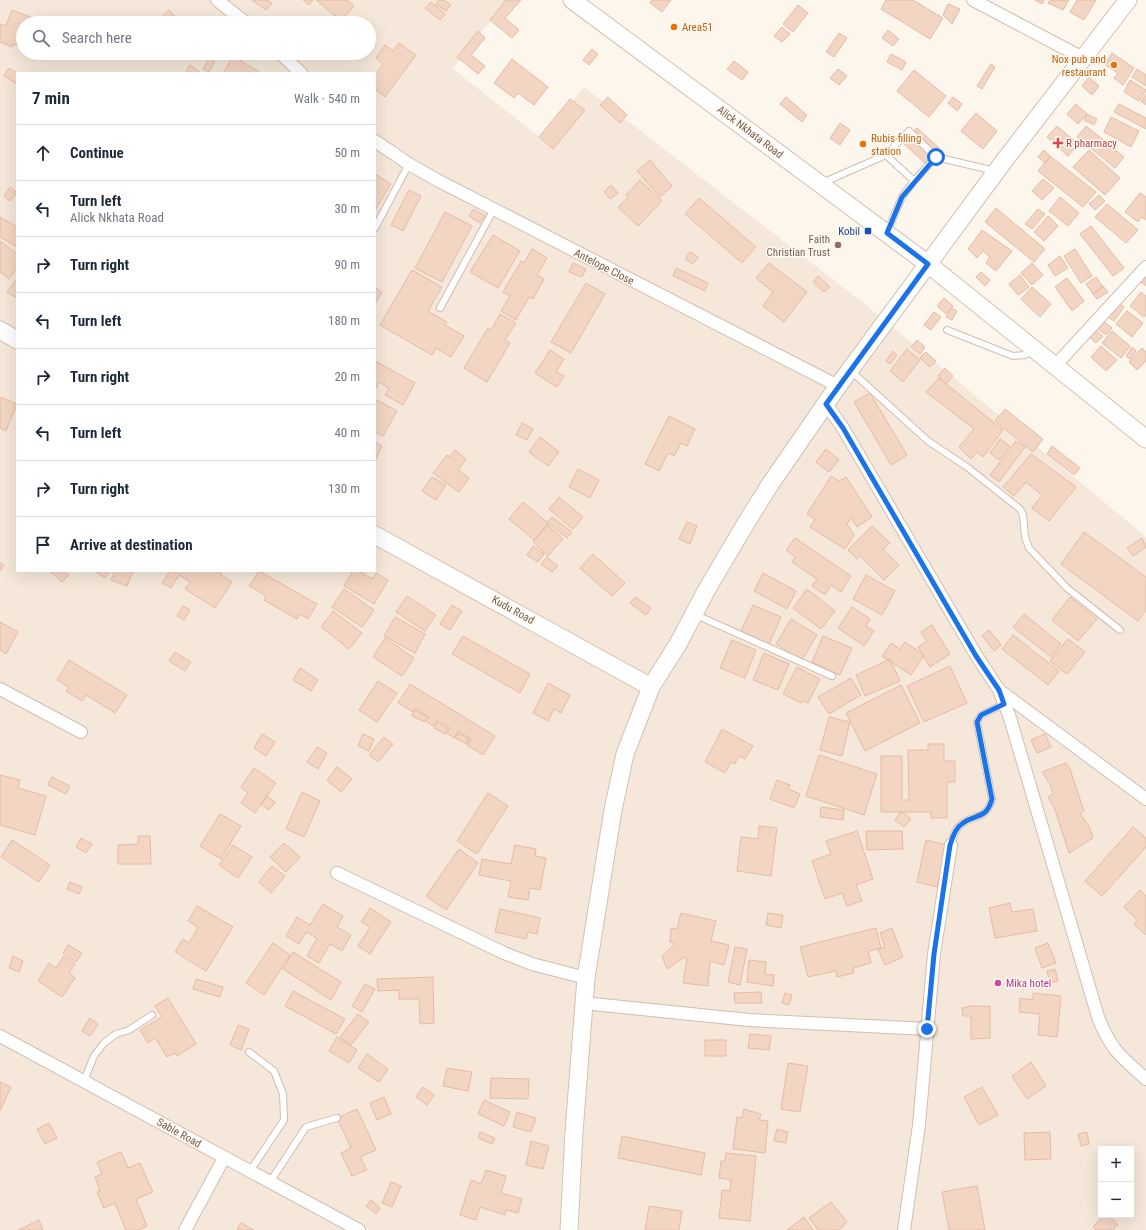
<!DOCTYPE html>
<meta charset="utf-8">
<style>
:root{--surface:#fff;--page:#f2f2f3;--text:#1f2937;--muted:#747a83;--line:#e0e1e3}
body{margin:0;font-family:"Roboto Condensed",sans-serif;background:var(--page);color:var(--text)}
.controls{position:absolute;right:12px;bottom:12px;display:grid;overflow:hidden;border-radius:0px;box-shadow:0 4px 16px #0002}
.controls button{width:36px;height:36px;display:grid;place-items:center;padding:0;border:0;border-bottom:1px solid var(--line);background:var(--surface);color:var(--text);font:20px sans-serif}
.stop{position:absolute;width:12px;height:12px;margin:-9px;border:3px solid #1a73e8;border-radius:50%;background:#fff}
.stop.end{background:#1a73e8;border-color:#fff;box-shadow:0 1px 4px #0008}
.list{margin:0;padding:0;list-style:none}
h2{display:flex;justify-content:space-between;align-items:center;height:52px;margin:0;padding:0 16px;font-size:17px}
h2 small{font-size:13px;font-weight:400;color:var(--muted)}
.list li{display:grid;grid-template-columns:26px 1fr auto;gap:12px;align-items:center;box-sizing:border-box;height:56px;padding:0 16px;border-top:1px solid var(--line)}
.list b{display:block;font-size:15px;white-space:nowrap}
.list p{margin:0;font-size:13px;white-space:nowrap;color:var(--muted)}
.list em{font-size:13px;font-style:normal;color:var(--muted)}
.icon{flex:none;width:22px;height:22px;fill:none;stroke:currentColor;stroke-width:2;stroke-linecap:round;stroke-linejoin:round}
.map{position:relative;flex:none;width:1146px;height:1230px;overflow:hidden}
.search{position:absolute;background:var(--surface);box-shadow:0 4px 16px #0002;left:16px;top:16px;width:360px;height:44px;display:flex;align-items:center;gap:10px;box-sizing:border-box;padding:0 14px;border-radius:22px;color:var(--muted);font-size:15px}
.panel{position:absolute;background:var(--surface);box-shadow:0 4px 16px #0002;left:16px;top:72px;width:360px;height:500px;border-radius:0px}
.map>svg:first-child{display:block}
</style>
<div class="map">
<svg width="1146" height="1230" viewBox="0 0 1146 1230">
<rect width="100%" height="100%" fill="#fdf6ec"/>
<path fill="#f5e8da" fill-rule="evenodd" d="M0,0H507L453,69L542,139L584,87L866,305L1146,537V1230H0ZM23,23H369V53H23ZM17,73H375V571H17ZM1101,1149H1131V1215H1101Z"/>
<path fill="#f3d5c3" stroke="#e6bba3" d="M252,0H267L272,3L266,10Z
M303,0H313L309,5Z
M316,0H347L354,6L341,21Z
M439,0H444L451,5L446,11L436,4Z
M506,0H521L505,18L519,30L512,38L490,20Z
M652,0H671L662,12L650,3Z
M886,0H913L943,18L930,39L881,9Z
M1035,0H1044L1042,4Z
M1050,0H1069L1063,10L1048,3Z
M1077,0H1096L1084,20L1070,12Z
M431,2L445,14L440,20L425,8Z
M948,4L960,9L952,24L943,15Z
M798,5L808,13L793,32L783,24Z
M12,10L43,22L23,23V48L13,44L12,47L0,42V24L6,26Z
M169,10L181,23H155Z
M205,18L211,23H201Z
M782,27L790,34L782,42L774,36Z
M888,30L899,39L893,46L882,38Z
M478,31L485,38L471,55L485,66L478,74L457,57Z
M839,33L847,38L834,57L826,52Z
M399,43L416,55L385,97L375,89V75L383,64L376,58L385,45L393,51Z
M592,49L598,54L589,65L583,60Z
M1112,53L1134,68L1123,85L1114,78L1118,73L1105,65Z
M891,54L906,62L902,70L887,62Z
M233,56L261,73H223Z
M209,58L215,62L209,72L203,69Z
M512,59L548,87L534,105L518,93L514,98L494,83Z
M734,61L748,72L742,80L727,69Z
M991,64L995,67L982,89L977,86Z
M190,65L201,73H185Z
M9,68L17,73V84L4,76Z
M838,69L847,76L839,85L830,78Z
M1137,69L1146,75V86L1132,77Z
M914,70L946,96L929,117L897,91Z
M1089,77L1099,86L1092,95L1082,86Z
M1130,80L1146,90L1139,101L1124,92Z
M1146,94V105L1141,101Z
M608,97L627,115L620,123L600,105Z
M786,97L807,115L802,122L780,104Z
M953,97L962,104L957,111L948,103Z
M570,99L585,110L553,149L539,137Z
M1076,104L1087,114L1078,124L1067,114Z
M1119,104L1146,118V129L1114,112Z
M976,113L997,131L983,149L961,131Z
M1087,114L1097,119L1094,125L1084,120Z
M1111,117L1139,131L1131,147L1104,132Z
M840,123L850,130L840,145L830,138Z
M1057,126L1078,144L1068,156L1047,137Z
M1086,126L1124,157L1115,168L1077,137Z
M917,128L939,148L925,163L903,143Z
M1044,150L1051,157L1045,163L1038,157Z
M1089,150L1120,178L1105,195L1073,167Z
M1050,156L1096,192L1083,207L1038,171Z
M650,160L672,186L660,197L637,171Z
M375,174L391,184L375,210Z
M1043,179L1054,188L1042,200L1032,191Z
M640,180L662,201L638,226L618,207L628,197L626,195Z
M611,185L618,193L610,199L604,192Z
M10,187L17,193L10,201L4,196Z
M409,190L421,196L403,231L391,225Z
M1140,193L1146,197V220L1142,217L1138,222L1125,212Z
M1099,195L1105,201L1095,210L1089,204Z
M1060,197L1079,213L1068,226L1049,211Z
M699,198L756,247L742,263L685,214Z
M1107,204L1138,230L1126,243L1095,217Z
M996,208L1045,249L1034,262L985,222Z
M474,209L485,216L480,223L469,216Z
M1038,209L1045,214L1032,229L1025,224Z
M445,212L472,226L442,282L415,268Z
M1048,216L1058,226L1044,241L1034,232Z
M0,217L17,227V247L0,237Z
M1091,226L1124,268L1113,276L1080,234Z
M982,230L1012,251L996,271L986,263L990,257L983,251L977,258L968,249Z
M493,235L520,251L498,288L470,272Z
M0,241L17,254V269L9,279L0,272Z
M532,249L547,258L537,275L544,279L533,299L529,297L516,320L501,311L510,296L503,292L521,261L524,263Z
M1075,249L1092,276L1081,283L1064,256Z
M690,252L698,257L693,264L685,259Z
M1060,256L1068,268L1055,276L1048,265Z
M573,263L586,269L582,277L569,272Z
M769,263L807,292L784,322L763,306L773,292L756,278Z
M1032,263L1043,275L1032,285L1021,273Z
M676,268L708,283L705,291L673,276Z
M412,270L442,287L428,311L447,322L445,325L464,336L451,357L436,348L432,355L380,325Z
M981,272L990,280L985,286L976,277Z
M1020,275L1029,287L1018,295L1009,284Z
M818,276L830,287L824,292L813,282Z
M1096,277L1103,287L1093,294L1086,284Z
M1146,277V286L1141,282Z
M1067,278L1084,301L1072,311L1055,287Z
M15,281L17,282V298L7,292Z
M586,283L605,294L571,353L551,342Z
M1103,286L1108,292L1097,299L1093,294Z
M1032,287L1051,304L1040,317L1021,299Z
M375,288L382,292L375,304Z
M1141,292L1146,296V315L1144,317L1130,306Z
M944,298L953,306L946,314L937,306Z
M1118,303L1124,307L1114,321L1108,317Z
M952,308L957,311L952,320L946,317Z
M1127,311L1143,323L1132,337L1116,324Z
M934,312L941,317L931,330L924,325Z
M500,314L516,323L505,340L510,343L487,382L464,368L488,328L491,330Z
M1103,321L1112,328L1106,335L1097,328Z
M1094,329L1103,336L1096,343L1088,336Z
M1112,331L1130,346L1121,358L1102,343Z
M917,340L925,347L920,354L911,347Z
M1101,346L1117,360L1106,371L1091,357Z
M1132,347L1136,351L1130,359L1126,356Z
M1142,348L1146,352V361L1137,370L1129,362Z
M907,349L920,360L903,382L890,371Z
M550,350L564,359L556,372L564,376L557,387L535,373Z
M893,351L897,355L890,364L886,361Z
M926,352L936,361L930,367L920,358Z
M375,361L415,383L403,405L385,395L389,388L379,382L376,388L375,387Z
M945,368L953,376L946,384L938,376Z
M939,378L1003,430L983,457L977,452L971,459L959,447L974,429L926,392Z
M870,393L907,455L891,465L854,402Z
M0,397L17,404L6,431L0,428Z
M375,399L397,411L383,436L375,432Z
M1005,409L1043,439L1033,452L995,421Z
M669,416L695,429L687,446L681,443L674,456L668,453L659,471L645,464Z
M522,423L533,429L527,440L516,435Z
M540,437L559,452L548,466L529,452Z
M1000,439L1010,446L999,460L990,453Z
M1016,441L1025,447L999,482L990,475Z
M375,442L382,446L375,461Z
M1052,446L1080,468L1074,475L1047,454Z
M826,449L839,460L829,472L816,462Z
M455,450L466,459L458,470L469,478L459,492L433,473L447,455L450,457Z
M1031,454L1076,487L1049,521L1032,508L1042,495L1026,482L1014,496L1003,487Z
M578,469L599,480L590,498L569,487Z
M831,476L839,481L846,477L872,517L857,527L851,518L847,524L854,535L845,549L810,527L815,519L807,514Z
M432,477L446,485L436,500L422,491Z
M559,497L583,517L573,529L549,509Z
M523,502L548,523L534,540L509,519Z
M552,517L572,532L567,538L547,522Z
M687,522L697,526L690,544L679,539Z
M548,525L563,539L548,556L533,542Z
M872,526L890,543L883,549L899,565L884,580L860,556L857,559L848,550Z
M1084,532L1146,577V610L1138,621L1061,564Z
M795,538L851,576L841,592L831,585L825,595L812,586L817,579L792,562L795,557L786,550Z
M1142,538L1146,547L1133,556L1127,548Z
M533,546L544,554L538,562L527,555Z
M593,554L625,583L612,596L580,568Z
M547,557L558,566L552,572L541,564Z
M0,563L4,565L0,571Z
M50,571H64L69,575L62,582Z
M95,571H110L105,578Z
M115,571H133L127,586L111,580Z
M170,571H222L220,574L232,582L215,608L185,589L190,582L179,575L171,588L162,583Z
M259,571L317,604L308,619L300,614L297,619L264,600L266,596L249,586Z
M353,571H359L372,579L376,573L388,580L374,604L344,586Z
M763,573L796,591L787,609L754,591Z
M866,575L895,591L882,615L853,599Z
M344,589L374,610L362,627L332,607Z
M807,589L835,611L821,629L793,608Z
M407,596L436,615L425,631L396,612Z
M635,597L651,608L646,615L630,603Z
M1070,597L1097,619L1078,641L1052,620Z
M452,605L462,611L450,630L440,624Z
M753,605L781,617L769,644L741,631Z
M183,606L190,610L184,620L177,616Z
M852,607L870,619L866,626L874,631L864,646L838,628Z
M333,611L362,633L349,649L321,627Z
M1024,614L1061,644L1051,657L1013,627Z
M395,617L425,634L415,653L384,636Z
M791,619L817,635L802,660L776,644Z
M0,622L18,632L6,654L0,650Z
M932,625L950,654L930,667L918,647L927,641L921,632Z
M989,630L1001,645L994,651L982,636Z
M1013,635L1059,671L1048,685L1002,649Z
M463,636L530,674L520,693L452,654Z
M823,636L852,648L840,675L812,662Z
M385,638L414,658L402,676L373,657Z
M1068,639L1085,652L1067,674L1050,661Z
M732,640L756,650L745,678L720,668Z
M905,642L924,655L911,675L882,656L891,643L900,649Z
M175,652L191,662L185,671L169,661Z
M764,653L789,664L778,690L753,680Z
M890,659L900,681L865,696L856,675Z
M69,660L127,695L115,713L86,695L82,701L66,691L69,687L57,680Z
M950,666L967,703L924,722L907,686Z
M797,667L820,679L808,703L803,701L801,703L783,694Z
M300,668L318,680L311,691L293,680Z
M851,678L861,695L829,714L818,697Z
M378,681L397,693L377,722L359,710Z
M548,683L570,695L561,713L554,709L548,721L533,713Z
M410,684L495,736L483,755L467,745L471,739L458,731L454,738L447,733L450,727L437,720L433,726L426,721L429,717L415,708L413,712L398,703Z
M901,685L920,723L865,751L846,713Z
M414,710L427,716L425,722L412,716Z
M829,717L850,722L842,756L820,750Z
M437,722L448,728L445,734L434,728Z
M722,729L753,746L745,759L739,756L735,764L731,762L725,773L705,762Z
M458,733L469,739L467,744L455,738Z
M262,734L275,742L266,756L254,748Z
M363,734L374,739L369,751L358,746Z
M1045,734L1051,747L1037,753L1031,740Z
M384,737L393,744L378,762L369,755Z
M928,744H944V761H955V782H947V818H931V812H881V756H902V800H909L908,750H928Z
M317,747L327,753L318,769L307,762Z
M819,755L877,774L864,815L806,796Z
M1066,763L1070,769L1084,811L1080,814L1089,826L1093,838L1069,853L1054,807L1048,797L1053,794L1050,784L1042,772Z
M337,767L352,779L341,792L327,780Z
M254,768L276,783L255,813L241,803L248,793L241,787Z
M0,775L20,780L18,788L46,796L35,835L0,825Z
M52,777L70,786L66,794L48,785Z
M777,780L790,785L788,789L800,794L794,808L770,799Z
M302,792L320,801L304,837L286,829Z
M488,793L508,806L477,854L457,841Z
M267,796L275,802L269,810L261,804Z
M821,807L844,810L843,820L820,817Z
M901,811L911,819L904,827L895,820Z
M220,814L241,826L221,859L200,846Z
M759,826L777,828L771,876L737,871L741,837L758,839Z
M1133,827L1146,838V847L1102,896L1085,881Z
M857,831L873,879L856,885L862,901L847,906L842,893L825,899L812,861L831,854L826,841Z
M866,831H902L903,849L867,850Z
M138,836H150L151,864H118V845L138,844Z
M81,838L92,844L86,853L76,847Z
M12,840L50,865L39,882L1,857Z
M926,840L947,845L937,887L917,882Z
M284,843L300,857L286,872L270,857Z
M233,845L252,857L238,878L219,865Z
M515,845L536,849L535,856L546,858L540,890L530,888L528,900L508,897L511,881L479,875L482,859L511,864Z
M459,849L478,863L446,910L426,896Z
M272,866L285,876L271,893L259,882Z
M70,882L82,887L79,894L67,889Z
M1140,890L1146,896V935L1134,924L1137,920L1124,907Z
M1010,903L1012,912L1033,909L1037,931L995,938L989,908Z
M323,904L343,916L337,927L351,935L342,951L330,944L319,963L307,956L317,938L306,932L299,944L286,936L297,917L310,925Z
M197,906L233,927L206,971L175,952L183,939L189,943L198,927L188,921Z
M370,908L391,922L370,954L358,946L370,927L361,922Z
M500,909L540,918L537,934L528,932L526,939L495,932Z
M681,913L716,921L711,941L729,945L724,965L710,961L708,986L683,983L687,959L685,957L667,969L662,956L673,946L674,943L670,942L671,928L677,929Z
M768,913L783,915L781,928L766,925Z
M876,928L881,948L868,951L871,963L853,968L854,973L837,977L836,971L808,977L800,947Z
M892,928L903,957L885,965L878,949L885,947L880,933Z
M273,943L290,955L264,995L246,983Z
M1048,943L1056,963L1042,968L1035,948Z
M68,945L82,953L76,962L63,953Z
M735,947L747,949L740,985L728,982Z
M293,952L341,982L331,1000L283,969Z
M13,956L23,961L19,972L9,968Z
M64,956L75,964L69,973L75,978L62,997L38,981L49,963L56,968Z
M749,960L766,962L765,974L774,975L773,986L747,982Z
M1055,969L1058,981L1050,983L1047,971Z
M433,977L434,1023L420,1024L419,999H399V990L378,991L377,979Z
M196,979L223,987L220,997L193,989Z
M365,984L375,989L362,1012L352,1006Z
M293,991L345,1019L336,1034L285,1006Z
M761,992L762,1003H735L734,993Z
M785,993L792,995L789,1005L782,1003Z
M1033,993L1061,996L1057,1037L1038,1035L1040,1014L1019,1012L1020,998L1033,1000Z
M168,998L196,1044L177,1056L175,1053L167,1057L155,1038L148,1043L140,1030L162,1017L155,1006Z
M971,1006H990V1038L971,1039V1016H963L962,1008Z
M358,1014L369,1022L351,1045L340,1037Z
M90,1018L98,1024L90,1036L82,1031Z
M238,1025L249,1029L241,1050L230,1045Z
M750,1034L771,1036L769,1050L748,1048Z
M337,1037L357,1050L349,1063L329,1051Z
M705,1040H726V1056H705Z
M367,1054L388,1069L379,1082L358,1068Z
M1031,1062L1046,1086L1027,1099L1012,1076Z
M788,1063L808,1066L800,1112L781,1109Z
M447,1068L472,1072L468,1091L443,1086Z
M491,1078L529,1079L528,1099L490,1098Z
M0,1082L11,1087L0,1111Z
M423,1087L434,1095L427,1105L416,1097Z
M982,1087L998,1115L979,1125L964,1097Z
M384,1097L391,1114L377,1120L370,1103Z
M484,1100L510,1112L504,1126L478,1114Z
M357,1109L376,1150L360,1157L367,1170L352,1176L341,1153L351,1148L337,1118Z
M744,1109L761,1114L759,1120L768,1121L765,1153L733,1149L737,1117L742,1118Z
M517,1112L536,1118L531,1132L513,1127Z
M49,1123L57,1138L45,1144L37,1129Z
M777,1129L788,1132L786,1143L774,1141Z
M480,1132L495,1138L492,1144L478,1138Z
M1050,1132L1051,1159L1025,1160L1024,1133Z
M1087,1132L1089,1144L1081,1146L1078,1134Z
M622,1136L705,1153L701,1175L618,1158Z
M531,1141L549,1146L543,1169L526,1165Z
M121,1152L128,1168L140,1163L153,1192L136,1199L147,1226L139,1230H126L115,1203L104,1208L97,1192L100,1191L95,1177L102,1174L97,1162Z
M726,1153L756,1156L750,1221L719,1218L722,1190L730,1191L731,1180L719,1178L721,1161H725Z
M486,1170L506,1176L501,1193L522,1199L518,1213L506,1210L505,1215L480,1207L476,1220L460,1215L471,1180L481,1184Z
M391,1182L401,1186L392,1207L382,1203Z
M977,1186L985,1230H949L942,1192Z
M371,1200L380,1208L376,1214L366,1206Z
M831,1202L847,1222L839,1230H818L809,1218Z
M649,1206L682,1211L679,1230H645Z
M1104,1215H1108L1118,1225L1113,1230H1096L1093,1227Z
M804,1217L813,1230H787Z
M39,1220L43,1230H18Z
M241,1223L254,1230H237Z"/>
<g fill="none" stroke-linecap="round" stroke-linejoin="round">
<g stroke="#d1beb0" stroke-width="8">
<path id="lane" d="M886,155L914,181L902,197L887,232
M914,181L936,157
M822,183L886,155L909,131L936,157L995,171
M375,228L409,164
M440,308L494,209
M947,330L1013,356L1025,355L1032,349
M851,371L928,441L967,467L1020,509L1023,515L1025,537L1029,548L1067,588L1120,630
M694,614L832,676
M951,845C953,837 955,828 963,823C977,813 986,820 992,799L977,722L981,715L1004,704
M249,1052L274,1071L283,1094L284,1120L250,1171
M84,1081L94,1056L104,1043L116,1034L129,1030L152,1015
M270,1182L306,1127L337,1118"/>
</g>
<g stroke="#d1beb0" stroke-width="14">
<path id="street" d="M217,0L246,23
M973,0L1083,58
M280,53L301,73
M375,141L409,164L437,180L838,386
M1055,366L1146,267
M826,404L843,428L976,655L999,690L1146,799
M0,689L81,732
M999,690L1010,718L1098,1017C1111,1050 1120,1056 1146,1079
M337,873L504,953L532,964L586,978
M583,1003L749,1020L927,1029
M0,1036L359,1230
M185,1230L224,1158
M904,1230L919,1125L934,954L951,845"/>
</g>
<g stroke="#d6c0b0" stroke-width="19">
<path id="secondary" d="M572,0L928,264L1146,439
M0,330L17,340
M375,535L651,687
M569,1230L574,1132L586,978L613,810L625,754L651,687L678,644L706,591L746,523L771,483L838,386L1004,161L1128,0"/>
</g>
<use href="#lane" stroke="#fff" stroke-width="6"/>
<use href="#street" stroke="#fff" stroke-width="12"/>
<use href="#secondary" stroke="#fff" stroke-width="17"/>
</g>
<g fill="none" stroke-linecap="round" stroke-linejoin="round">
<path stroke="#1a73e8" stroke-width="5" d="M927,1029L934,954L950,845C953,837 955,828 963,823C977,813 986,820 992,799L977,722L981,715L1004,704L999,690L976,656L843,428L826,404L928,264L887,233L902,197L936,157"/>
</g>
<g fill="#e8710a" stroke="#fffaf3" stroke-width="1.5">
<circle cx="674" cy="27" r="4"/>
<circle cx="1114" cy="65" r="4"/>
<circle cx="863" cy="144" r="4"/>
</g>
<path fill="#e0444e" stroke="#fffaf3" stroke-width="1.5" d="M1056 137h4v4h4v4h-4v4h-4v-4h-4v-4h4z"/>
<rect fill="#1a4fb4" stroke="#fffaf3" stroke-width="1.5" x="864" y="227" width="8" height="8" rx="2"/>
<circle fill="#8d6e63" stroke="#fffaf3" stroke-width="1.5" cx="838" cy="245" r="4"/>
<circle fill="#d1479c" stroke="#fffaf3" stroke-width="1.5" cx="998" cy="983" r="4"/>
<g text-anchor="middle" dominant-baseline="central" stroke-width="3" stroke-linejoin="round" paint-order="stroke">
<g font-size="11" fill="#c56008" stroke="#fffaf3" text-anchor="start">
<text x="682" y="27">Area51</text>
<text x="1106" y="59" text-anchor="end">Nox pub and<tspan x="1106" dy="13">restaurant</tspan></text>
<text x="871" y="138">Rubis filling<tspan x="871" dy="13">station</tspan></text>
</g>
<g font-size="11" fill="#7a5c4d" stroke="#fffaf3">
<text transform="translate(750 132) rotate(37)">Alick Nkhata Road</text>
<text transform="translate(604 267) rotate(27)">Antelope Close</text>
<text transform="translate(513 610) rotate(29)">Kudu Road</text>
<text transform="translate(179 1133) rotate(29)">Sable Road</text>
</g>
<g font-size="11" fill="#be3a42" stroke="#fffaf3" text-anchor="start">
<text x="1066" y="143">R pharmacy</text>
</g>
<g font-size="11" fill="#164399" stroke="#fffaf3" text-anchor="end">
<text x="860" y="231">Kobil</text>
</g>
<g font-size="11" fill="#785e54" stroke="#fffaf3" text-anchor="end">
<text x="830" y="239">Faith<tspan x="830" dy="13">Christian Trust</tspan></text>
</g>
<g font-size="11" fill="#b23c85" stroke="#fffaf3" text-anchor="start">
<text x="1006" y="983">Mika hotel</text>
</g>
</g>
</svg>
<div class="controls">
<button>+</button>
<button>−</button>
</div>
<div class="stop" style="left:936px;top:157px"></div>
<div class="stop end" style="left:927px;top:1029px"></div>
<div class="search"><svg class="icon" aria-label="search" viewBox="0 0 24 24"><circle cx="10" cy="10" r="6"/><path d="M15 15l6 6"/></svg>Search here</div>
<section class="panel">
<h2>7 min<small>Walk · 540 m</small></h2>
<ul class="list">
<li><svg class="icon" aria-label="ahead" viewBox="0 0 24 24"><path d="M12 20V5M6 11l6-6 6 6"/></svg><div><b>Continue</b></div><em>50 m</em></li>
<li><svg class="icon" aria-label="left" viewBox="0 0 24 24"><path d="M17 20v-9H6M10 6l-5 5 5 5"/></svg><div><b>Turn left</b><p>Alick Nkhata Road</p></div><em>30 m</em></li>
<li><svg class="icon" aria-label="right" viewBox="0 0 24 24"><path d="M7 20v-9h11M14 6l5 5-5 5"/></svg><div><b>Turn right</b></div><em>90 m</em></li>
<li><svg class="icon" aria-label="left" viewBox="0 0 24 24"><path d="M17 20v-9H6M10 6l-5 5 5 5"/></svg><div><b>Turn left</b></div><em>180 m</em></li>
<li><svg class="icon" aria-label="right" viewBox="0 0 24 24"><path d="M7 20v-9h11M14 6l5 5-5 5"/></svg><div><b>Turn right</b></div><em>20 m</em></li>
<li><svg class="icon" aria-label="left" viewBox="0 0 24 24"><path d="M17 20v-9H6M10 6l-5 5 5 5"/></svg><div><b>Turn left</b></div><em>40 m</em></li>
<li><svg class="icon" aria-label="right" viewBox="0 0 24 24"><path d="M7 20v-9h11M14 6l5 5-5 5"/></svg><div><b>Turn right</b></div><em>130 m</em></li>
<li><svg class="icon" aria-label="arrive" viewBox="0 0 24 24"><path d="M6 21V4h12l-3 4 3 4H6"/></svg><div><b>Arrive at destination</b></div></li>
</ul>
</section>
</div>
